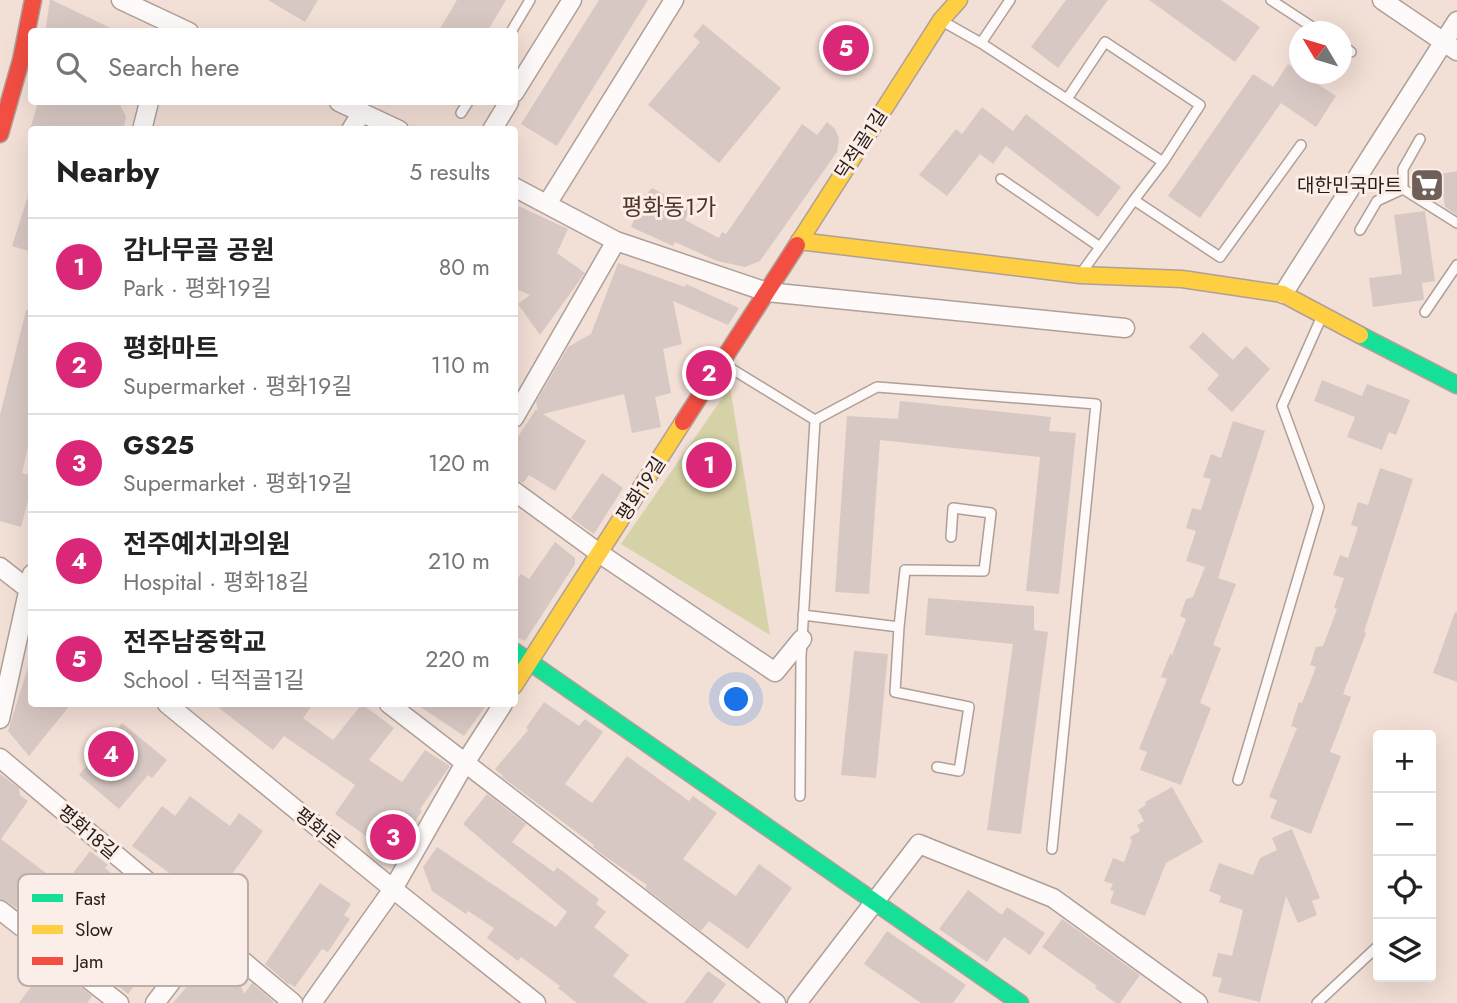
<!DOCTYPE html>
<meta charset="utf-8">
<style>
:root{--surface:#fff;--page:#f6f6f6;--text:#222;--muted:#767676;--line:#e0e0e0;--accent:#db2777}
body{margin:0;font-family:Jost,"Noto Sans KR",sans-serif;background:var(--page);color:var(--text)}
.controls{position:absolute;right:21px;bottom:21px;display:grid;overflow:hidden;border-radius:7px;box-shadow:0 7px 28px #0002}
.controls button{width:63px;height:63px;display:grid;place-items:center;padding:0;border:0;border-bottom:2px solid var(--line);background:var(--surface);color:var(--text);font:35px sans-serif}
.compass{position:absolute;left:1289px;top:21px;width:63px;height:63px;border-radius:50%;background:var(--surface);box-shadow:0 7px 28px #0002;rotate:308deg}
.you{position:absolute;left:737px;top:700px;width:24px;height:24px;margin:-18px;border:5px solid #fff;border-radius:50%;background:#1a73e8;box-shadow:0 0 0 10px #1a73e833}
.badge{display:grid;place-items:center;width:46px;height:46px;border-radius:50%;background:var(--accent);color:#fff;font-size:23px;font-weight:700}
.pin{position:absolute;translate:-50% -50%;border:4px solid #fff;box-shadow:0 2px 7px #0006}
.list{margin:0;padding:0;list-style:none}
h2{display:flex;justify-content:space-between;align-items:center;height:91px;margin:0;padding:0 28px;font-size:30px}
h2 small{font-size:23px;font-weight:400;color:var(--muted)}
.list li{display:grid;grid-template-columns:46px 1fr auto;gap:21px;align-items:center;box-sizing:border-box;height:98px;padding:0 28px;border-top:2px solid var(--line)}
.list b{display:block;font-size:26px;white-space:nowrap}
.list p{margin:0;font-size:23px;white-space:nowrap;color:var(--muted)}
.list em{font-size:23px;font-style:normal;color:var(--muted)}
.icon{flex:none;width:38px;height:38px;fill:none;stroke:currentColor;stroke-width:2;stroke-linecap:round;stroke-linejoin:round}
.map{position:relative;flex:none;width:1457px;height:1003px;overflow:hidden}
.search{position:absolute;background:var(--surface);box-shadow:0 7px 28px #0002;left:28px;top:28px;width:490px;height:77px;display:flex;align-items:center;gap:18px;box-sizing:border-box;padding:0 24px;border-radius:7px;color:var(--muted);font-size:26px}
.panel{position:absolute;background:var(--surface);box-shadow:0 7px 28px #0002;left:28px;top:126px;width:490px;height:581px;border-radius:7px}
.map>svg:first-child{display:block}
</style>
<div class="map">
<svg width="1457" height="1003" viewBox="0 0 1457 1003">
<rect width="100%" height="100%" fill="#f2dfd6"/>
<path fill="#d5d2a7" d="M730,387L770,635L621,544Z"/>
<path fill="#d8c8c4" d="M50,0H52L119,32H45Z
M268,0H318L305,22Z
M457,0H506L487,32H438Z
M599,0H648L557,146L521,124Z
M1066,0H1108L1058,68L1031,47Z
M1149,0H1221L1260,27L1235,62Z
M703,24L781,88L719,163L648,105L700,42L693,36Z
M1288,64L1299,72V74H1302L1336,96L1316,127L1281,103L1200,218L1168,196L1253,74L1273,87Z
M38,102H119L126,117L123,130H30Z
M982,107L1013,131L1026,114L1121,187L1098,217L1006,146L993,164L980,154L947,196L919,175L956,129L962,134Z
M827,122L835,129L839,138L837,152L760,261L745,267L717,261L675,242L673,246L631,227L642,199L652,188L691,208L685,220L719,238L722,232L726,234L802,124L817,135Z
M1457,171V215L1445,207L1440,174Z
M28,196L32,197V252L12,246Z
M514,204L568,229L557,253L585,273L540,335L518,304L530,295L514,288Z
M1425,211L1435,281L1422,283L1424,300L1373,307L1369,278L1402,274L1394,215Z
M618,263L685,287L686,284L739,308L728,325L673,301L682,344L663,349L671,393L655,397L661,427L632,433L624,394L543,414L586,441L555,491L529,475L523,483L514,480V443L536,409L538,411L536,402L568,347L591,334Z
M26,310L32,311V430L22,473L32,476V486L21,527L0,521V415Z
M1203,332L1233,360L1246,346L1270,369L1232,412L1207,389L1219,375L1189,347Z
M1322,380L1362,396L1367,384L1410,400L1396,435L1389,432L1382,450L1347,437L1355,417L1314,401Z
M900,401L1051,417L1049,431L1076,433L1059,594L1026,591L1040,457L880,440L869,594L835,592L847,416L898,419Z
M1233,421L1265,431L1218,578L1236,584L1213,645L1221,648L1200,703L1211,708L1181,785L1140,770L1147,752L1139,749L1167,679L1161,677L1170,654L1172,655L1186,619L1180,616L1186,599L1193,597L1205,567L1186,561L1196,531L1186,528L1192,508L1201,510L1211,479L1203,477L1211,454L1221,458Z
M1380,468L1413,479L1364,632L1366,633L1343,694L1351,697L1330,752L1341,756L1311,834L1270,818L1277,800L1269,797L1297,728L1291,726L1299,702L1302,703L1316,667L1310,665L1316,647L1323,646L1337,609L1334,608L1344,578L1333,575L1340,555L1348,558L1358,527L1351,525L1358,502L1368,505Z
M602,473L623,488L594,534L571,518Z
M555,542L575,558V564L525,641L514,636V583L521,574L529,579Z
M928,598L1034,606V630L1048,632L1021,834L987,830L1013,644L925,635Z
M1455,612H1457V682L1433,673Z
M854,651L888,654L876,778L841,775Z
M28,667H32V704H71L29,756L8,731Z
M544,702L579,726L585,719L603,732L565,784L592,803L627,756L689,801L693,796L717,813L683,859L736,896L759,864L792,888L748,949L709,921L701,931L645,888L647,885L603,855L593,847L594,845L502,777L503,776L495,769L528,730L526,728Z
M214,704H313L303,718L333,740L362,704L394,728L369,760L402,782L425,750L450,766L420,809L422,811L400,843L380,846L335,814L355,785L284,736L273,750Z
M416,704H487L464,736Z
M122,723L167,760L152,778L148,775L119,809L79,775Z
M0,774L19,788L20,795L28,801L1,839L63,886L90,851L108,865L105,868L131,890L132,946L161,910L182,927V942L164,965L156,959L128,994L107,976L105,978L88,964L104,944L67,914L52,933L18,906L16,908L6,901L0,899Z
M1172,787L1203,842L1166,863L1145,916L1110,903L1114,891L1110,890L1113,884L1104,881L1113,858L1124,862L1132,841L1130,837L1140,831L1137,825L1144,821L1138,810L1146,805L1145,802Z
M487,794L526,824L512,842L554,872L557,867L599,899L596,904L606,912L594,927L629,955L613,976L648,1003H577L558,988L560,986L521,957L518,961L487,938L494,928L468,911L466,914L432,891L423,867L437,847L556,927L567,912L463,824Z
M190,796L230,826L239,813L263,831L211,903L132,846L162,806L175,816Z
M1292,829L1320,898L1312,901L1317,915L1298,923L1286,896L1260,1002L1218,992L1222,978L1212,976L1218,953L1232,956L1243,910L1219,902L1221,896L1209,891L1219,863L1253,875L1260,858L1277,850L1272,838Z
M320,883L351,904L344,915L350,919L328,952L322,949L295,987L288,983V984L265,964Z
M968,890L1002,915L1007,907L1045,933L1030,955L1004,937L987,962L939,929Z
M1062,919L1140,975L1120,1003H1116L1095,988L1097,986L1042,947Z
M887,931L966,985L953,1003H921L864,964Z
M212,956H219L235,969L244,994L252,983L274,1002L272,1003H173L193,979V972L203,959Z
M46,966L71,985L74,982L92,996L87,1003H19Z
M708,971L726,984L712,1003H684Z"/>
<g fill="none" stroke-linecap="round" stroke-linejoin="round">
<g stroke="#aea098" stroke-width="12">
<path id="lane" d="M1271,0L1320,32
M942,21L981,43L1163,162L1134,200L1220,257L1301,145
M511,32L530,0
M981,43L1010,0
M1342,45L1351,52
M1067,99L1105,42L1200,105L1163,162
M461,113L468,102
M1001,179L1100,247
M1403,189V169L1420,139
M1360,230L1377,201L1403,189L1457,223
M1082,272L1134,200
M1425,312L1457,265
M722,363L815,420L877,387L1096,404L1052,849
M803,615L899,627L895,692L969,707L959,771L937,767
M899,627L905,570L984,571L991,513L953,508L951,537
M1238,780L1319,507L1282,406L1322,316
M800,796L801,657L815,420
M1317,1003L1378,946"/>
</g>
<g stroke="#aea098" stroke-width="21">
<path id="street" d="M121,0L189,32
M1382,0L1457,51
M514,93L572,0
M339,102L399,130
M142,130L149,102H147
M351,130L362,112
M492,130L509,102
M514,187L616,241L767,292L1125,328
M547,204L674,0
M1283,294L1457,21
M514,418L616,241
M514,491L599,553L775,672L802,639
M0,567L32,592
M167,704L393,889L536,1003
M389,704L776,1003
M0,719L32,574
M0,758L293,1003
M0,910L119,1003
M155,1003L209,933
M312,1003L393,889L465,763L503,704
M797,1003L919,844L1053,898L1198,1003"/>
</g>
<g stroke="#aea098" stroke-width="19">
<path id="fast" d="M1360,335L1457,385
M514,651L1020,1003"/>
</g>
<g stroke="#aea098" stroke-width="19">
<path id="slow" d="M799,241L1080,275L1182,279L1283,294L1360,335
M797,245L941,20L959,0
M514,686L683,422"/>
</g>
<g stroke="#aea098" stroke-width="19">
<path id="jam" d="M0,134L21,60L33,0
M683,422L797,245"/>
</g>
<use href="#lane" stroke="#fdfaf9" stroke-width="9"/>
<use href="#street" stroke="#fdfaf9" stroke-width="18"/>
<use href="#fast" stroke="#16e098" stroke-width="16"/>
<use href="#slow" stroke="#ffcf43" stroke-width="16"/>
<use href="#jam" stroke="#f24e42" stroke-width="16"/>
</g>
<defs>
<g id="supermarket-square" transform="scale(1.75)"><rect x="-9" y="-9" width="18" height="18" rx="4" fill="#6e6059" stroke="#fbede7"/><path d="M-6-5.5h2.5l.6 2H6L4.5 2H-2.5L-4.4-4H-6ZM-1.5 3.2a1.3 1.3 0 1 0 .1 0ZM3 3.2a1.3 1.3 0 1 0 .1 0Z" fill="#fff"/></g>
</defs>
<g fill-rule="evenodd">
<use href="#supermarket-square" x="1427" y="185"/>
</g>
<g text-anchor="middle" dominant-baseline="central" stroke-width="6" stroke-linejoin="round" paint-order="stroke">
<g font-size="19" fill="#271b15" stroke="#fbede7">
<text transform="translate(861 144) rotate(-57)">덕적골1길</text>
<text transform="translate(641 489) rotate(-57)">평화19길</text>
<text transform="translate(318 828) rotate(39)">평화로</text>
<text transform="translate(88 832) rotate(40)">평화18길</text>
</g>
<g font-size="19" fill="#271b15" stroke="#fbede7" text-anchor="end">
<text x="1402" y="185">대한민국마트</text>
</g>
<g font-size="23" fill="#4e3427" stroke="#fbede7">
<text x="669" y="207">평화동1가</text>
</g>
</g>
<rect x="18" y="874" width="230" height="112" rx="10" fill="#fbede7" stroke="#bbaea8" stroke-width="2"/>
<rect x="32" y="894" width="31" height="8" fill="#16e098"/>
<rect x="32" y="925" width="31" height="9" fill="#ffcf43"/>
<rect x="32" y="957" width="31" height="8" fill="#f24e42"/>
<g font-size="19" fill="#271b15">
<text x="75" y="905">Fast</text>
<text x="75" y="936">Slow</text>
<text x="75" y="968">Jam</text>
</g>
</svg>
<div class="controls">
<button>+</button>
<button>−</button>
<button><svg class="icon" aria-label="locate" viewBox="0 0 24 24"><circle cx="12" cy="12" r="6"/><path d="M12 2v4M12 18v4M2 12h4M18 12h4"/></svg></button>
<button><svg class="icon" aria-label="layers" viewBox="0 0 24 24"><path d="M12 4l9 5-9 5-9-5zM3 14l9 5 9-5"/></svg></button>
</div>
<svg class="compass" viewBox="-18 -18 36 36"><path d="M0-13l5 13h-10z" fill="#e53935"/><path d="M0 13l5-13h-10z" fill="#767676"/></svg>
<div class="you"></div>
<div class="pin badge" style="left:709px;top:465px">1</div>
<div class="pin badge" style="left:709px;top:373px">2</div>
<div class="pin badge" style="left:393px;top:837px">3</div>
<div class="pin badge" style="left:111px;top:754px">4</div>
<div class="pin badge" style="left:846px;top:48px">5</div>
<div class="search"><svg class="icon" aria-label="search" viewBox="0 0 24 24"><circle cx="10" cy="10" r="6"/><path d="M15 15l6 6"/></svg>Search here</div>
<section class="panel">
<h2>Nearby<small>5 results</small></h2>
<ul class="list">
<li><span class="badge">1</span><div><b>감나무골 공원</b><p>Park · 평화19길</p></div><em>80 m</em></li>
<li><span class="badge">2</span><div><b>평화마트</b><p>Supermarket · 평화19길</p></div><em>110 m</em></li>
<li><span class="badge">3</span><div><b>GS25</b><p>Supermarket · 평화19길</p></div><em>120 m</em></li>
<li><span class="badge">4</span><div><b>전주예치과의원</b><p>Hospital · 평화18길</p></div><em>210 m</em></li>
<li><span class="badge">5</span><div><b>전주남중학교</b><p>School · 덕적골1길</p></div><em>220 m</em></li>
</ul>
</section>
</div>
